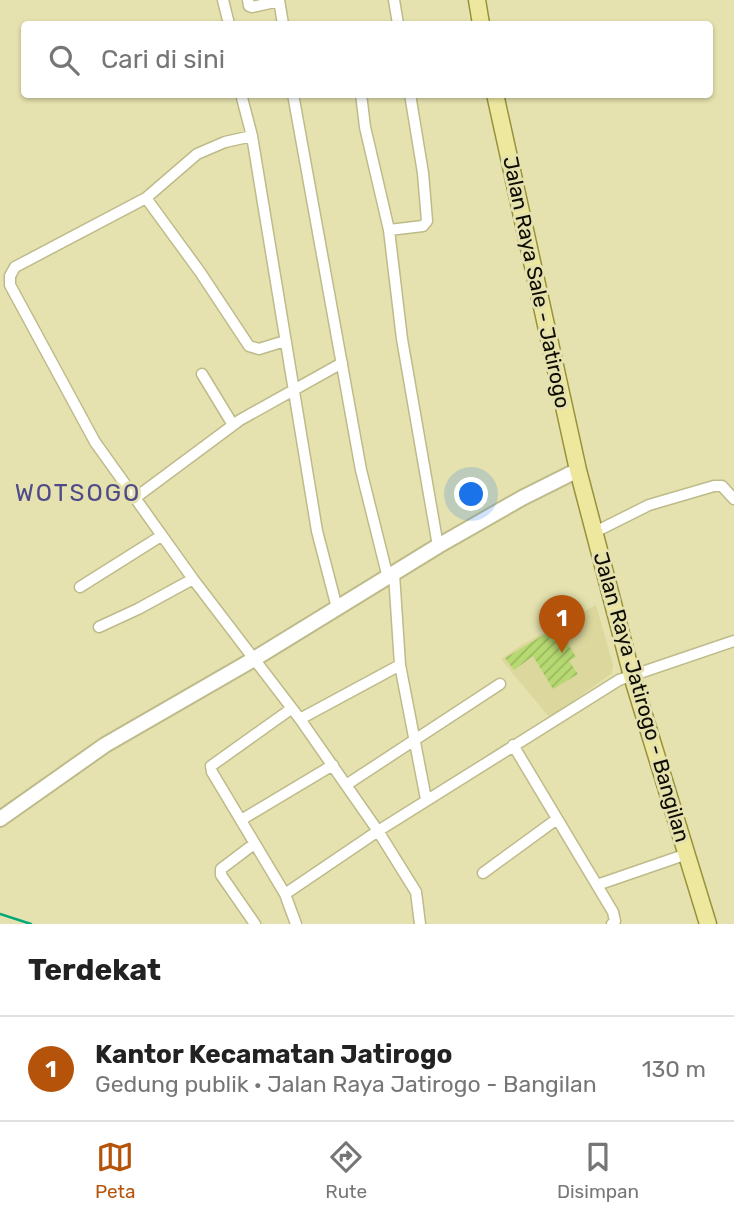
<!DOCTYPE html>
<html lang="id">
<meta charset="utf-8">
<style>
:root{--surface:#fff;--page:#f2f2f2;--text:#222;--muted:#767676;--line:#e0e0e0;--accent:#b45309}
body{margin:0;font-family:Rubik,sans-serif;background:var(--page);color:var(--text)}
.you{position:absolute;left:472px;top:495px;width:24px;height:24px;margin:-18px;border:5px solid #fff;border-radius:50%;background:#1a73e8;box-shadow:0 0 0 10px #1a73e833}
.badge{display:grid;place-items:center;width:46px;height:46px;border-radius:50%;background:var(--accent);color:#fff;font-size:23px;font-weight:700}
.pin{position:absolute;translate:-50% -58px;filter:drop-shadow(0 2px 4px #0008)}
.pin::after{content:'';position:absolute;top:37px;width:24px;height:21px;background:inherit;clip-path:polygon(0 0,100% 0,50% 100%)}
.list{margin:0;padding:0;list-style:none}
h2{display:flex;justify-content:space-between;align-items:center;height:91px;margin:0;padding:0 28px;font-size:30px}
h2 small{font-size:23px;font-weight:400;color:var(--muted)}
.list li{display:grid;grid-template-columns:46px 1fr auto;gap:21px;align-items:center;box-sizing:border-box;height:105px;padding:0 28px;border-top:2px solid var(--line)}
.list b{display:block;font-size:26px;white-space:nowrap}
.list p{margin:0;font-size:23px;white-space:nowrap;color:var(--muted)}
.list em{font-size:23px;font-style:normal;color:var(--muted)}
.icon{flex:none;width:38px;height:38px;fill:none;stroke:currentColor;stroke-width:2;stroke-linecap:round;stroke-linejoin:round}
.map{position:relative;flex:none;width:734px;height:924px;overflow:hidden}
.search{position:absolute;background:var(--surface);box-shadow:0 2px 5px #0004;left:21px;right:21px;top:21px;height:77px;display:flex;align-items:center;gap:18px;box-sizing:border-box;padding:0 24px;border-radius:7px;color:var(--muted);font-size:26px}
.sheet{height:196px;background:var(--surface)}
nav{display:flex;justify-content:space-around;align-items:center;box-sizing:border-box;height:98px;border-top:2px solid var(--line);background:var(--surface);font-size:19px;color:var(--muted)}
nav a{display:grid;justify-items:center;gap:4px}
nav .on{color:var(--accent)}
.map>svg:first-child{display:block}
</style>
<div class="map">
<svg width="734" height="924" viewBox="0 0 734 924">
<defs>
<pattern id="building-hatch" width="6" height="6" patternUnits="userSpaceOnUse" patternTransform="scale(1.75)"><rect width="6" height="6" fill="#b6d971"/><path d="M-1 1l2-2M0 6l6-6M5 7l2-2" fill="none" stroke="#9bb960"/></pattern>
</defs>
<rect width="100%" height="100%" fill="#e5e2af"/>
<path fill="#dbd79d" d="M596,605L613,665L612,673L550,718L501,659L523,644Z"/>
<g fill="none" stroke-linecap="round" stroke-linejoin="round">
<path stroke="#00a979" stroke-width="2.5" d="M0,914L31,924"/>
</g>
<path fill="url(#building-hatch)" d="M550,631L557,643L565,639L576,657L569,661L578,674L553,689L533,656L514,670L505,658Z"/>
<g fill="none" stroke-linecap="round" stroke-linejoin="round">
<g stroke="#bebb8a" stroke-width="13">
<path id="street" d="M223,0L229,24
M248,0L249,6L252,7L279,1
M279,0L283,24
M394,0L398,24
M241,94L252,136L317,531L337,608
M293,94L361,470L388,578
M361,94L365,127L389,230L402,339L438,546
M252,136L225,142L197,154L146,198L15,267L10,276V285L95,442L193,579L300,719L378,831L619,680L734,641
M146,198L200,272L249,346L259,349L285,341
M389,230L423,226L427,221L423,173L410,94
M202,374L233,425
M135,498L240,420L342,363
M595,532L649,505L714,486H722L734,499
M394,574L400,665L426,799
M80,587L161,536
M99,627L138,609L193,579
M291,709L211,766L212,772L285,894L296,924
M300,719L400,665
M513,745L613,912L615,921L612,924
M346,785L500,684
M241,820L333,765
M254,844L221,869V875L255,924
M483,873L557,819
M597,885L687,854
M285,894L378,831L416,892L420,924"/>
</g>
<g stroke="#bebb8a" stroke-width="18">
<path id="secondary" d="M0,819L105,745L254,659L438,546L522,498L578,470"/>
</g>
<g stroke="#98913e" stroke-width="19">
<path id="primary" d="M477,0L481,24
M495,94L578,470L632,676L708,924"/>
</g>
<use href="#street" stroke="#fff" stroke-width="10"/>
<use href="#secondary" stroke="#fff" stroke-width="14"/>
<use href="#primary" stroke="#eee89f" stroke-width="16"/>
</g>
<g text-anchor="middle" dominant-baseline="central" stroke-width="6" stroke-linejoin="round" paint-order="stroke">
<g font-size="21" fill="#0e0c00" stroke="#e5e2af">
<text transform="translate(537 282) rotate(78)">Jalan Raya Sale - Jatirogo</text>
<text transform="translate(642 697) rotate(74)">Jalan Raya Jatirogo - Bangilan</text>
</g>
<g font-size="24" letter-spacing="2" fill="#4f4b89" stroke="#e5e2af">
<text x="78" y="493">WOTSOGO</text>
</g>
</g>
</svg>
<div class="you"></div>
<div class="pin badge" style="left:562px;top:653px">1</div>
<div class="search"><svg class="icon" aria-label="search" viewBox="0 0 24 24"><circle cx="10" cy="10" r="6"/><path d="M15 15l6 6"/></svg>Cari di sini</div>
</div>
<section class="sheet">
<h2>Terdekat<small></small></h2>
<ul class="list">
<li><span class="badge">1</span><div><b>Kantor Kecamatan Jatirogo</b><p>Gedung publik · Jalan Raya Jatirogo - Bangilan</p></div><em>130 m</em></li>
</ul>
</section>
<nav>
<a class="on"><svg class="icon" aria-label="map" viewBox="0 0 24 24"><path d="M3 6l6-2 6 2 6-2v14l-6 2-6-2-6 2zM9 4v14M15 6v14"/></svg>Peta</a>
<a><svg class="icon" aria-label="directions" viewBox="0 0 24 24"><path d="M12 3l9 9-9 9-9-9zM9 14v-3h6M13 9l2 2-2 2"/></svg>Rute</a>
<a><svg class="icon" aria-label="saved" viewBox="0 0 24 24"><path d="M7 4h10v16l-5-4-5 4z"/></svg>Disimpan</a>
</nav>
